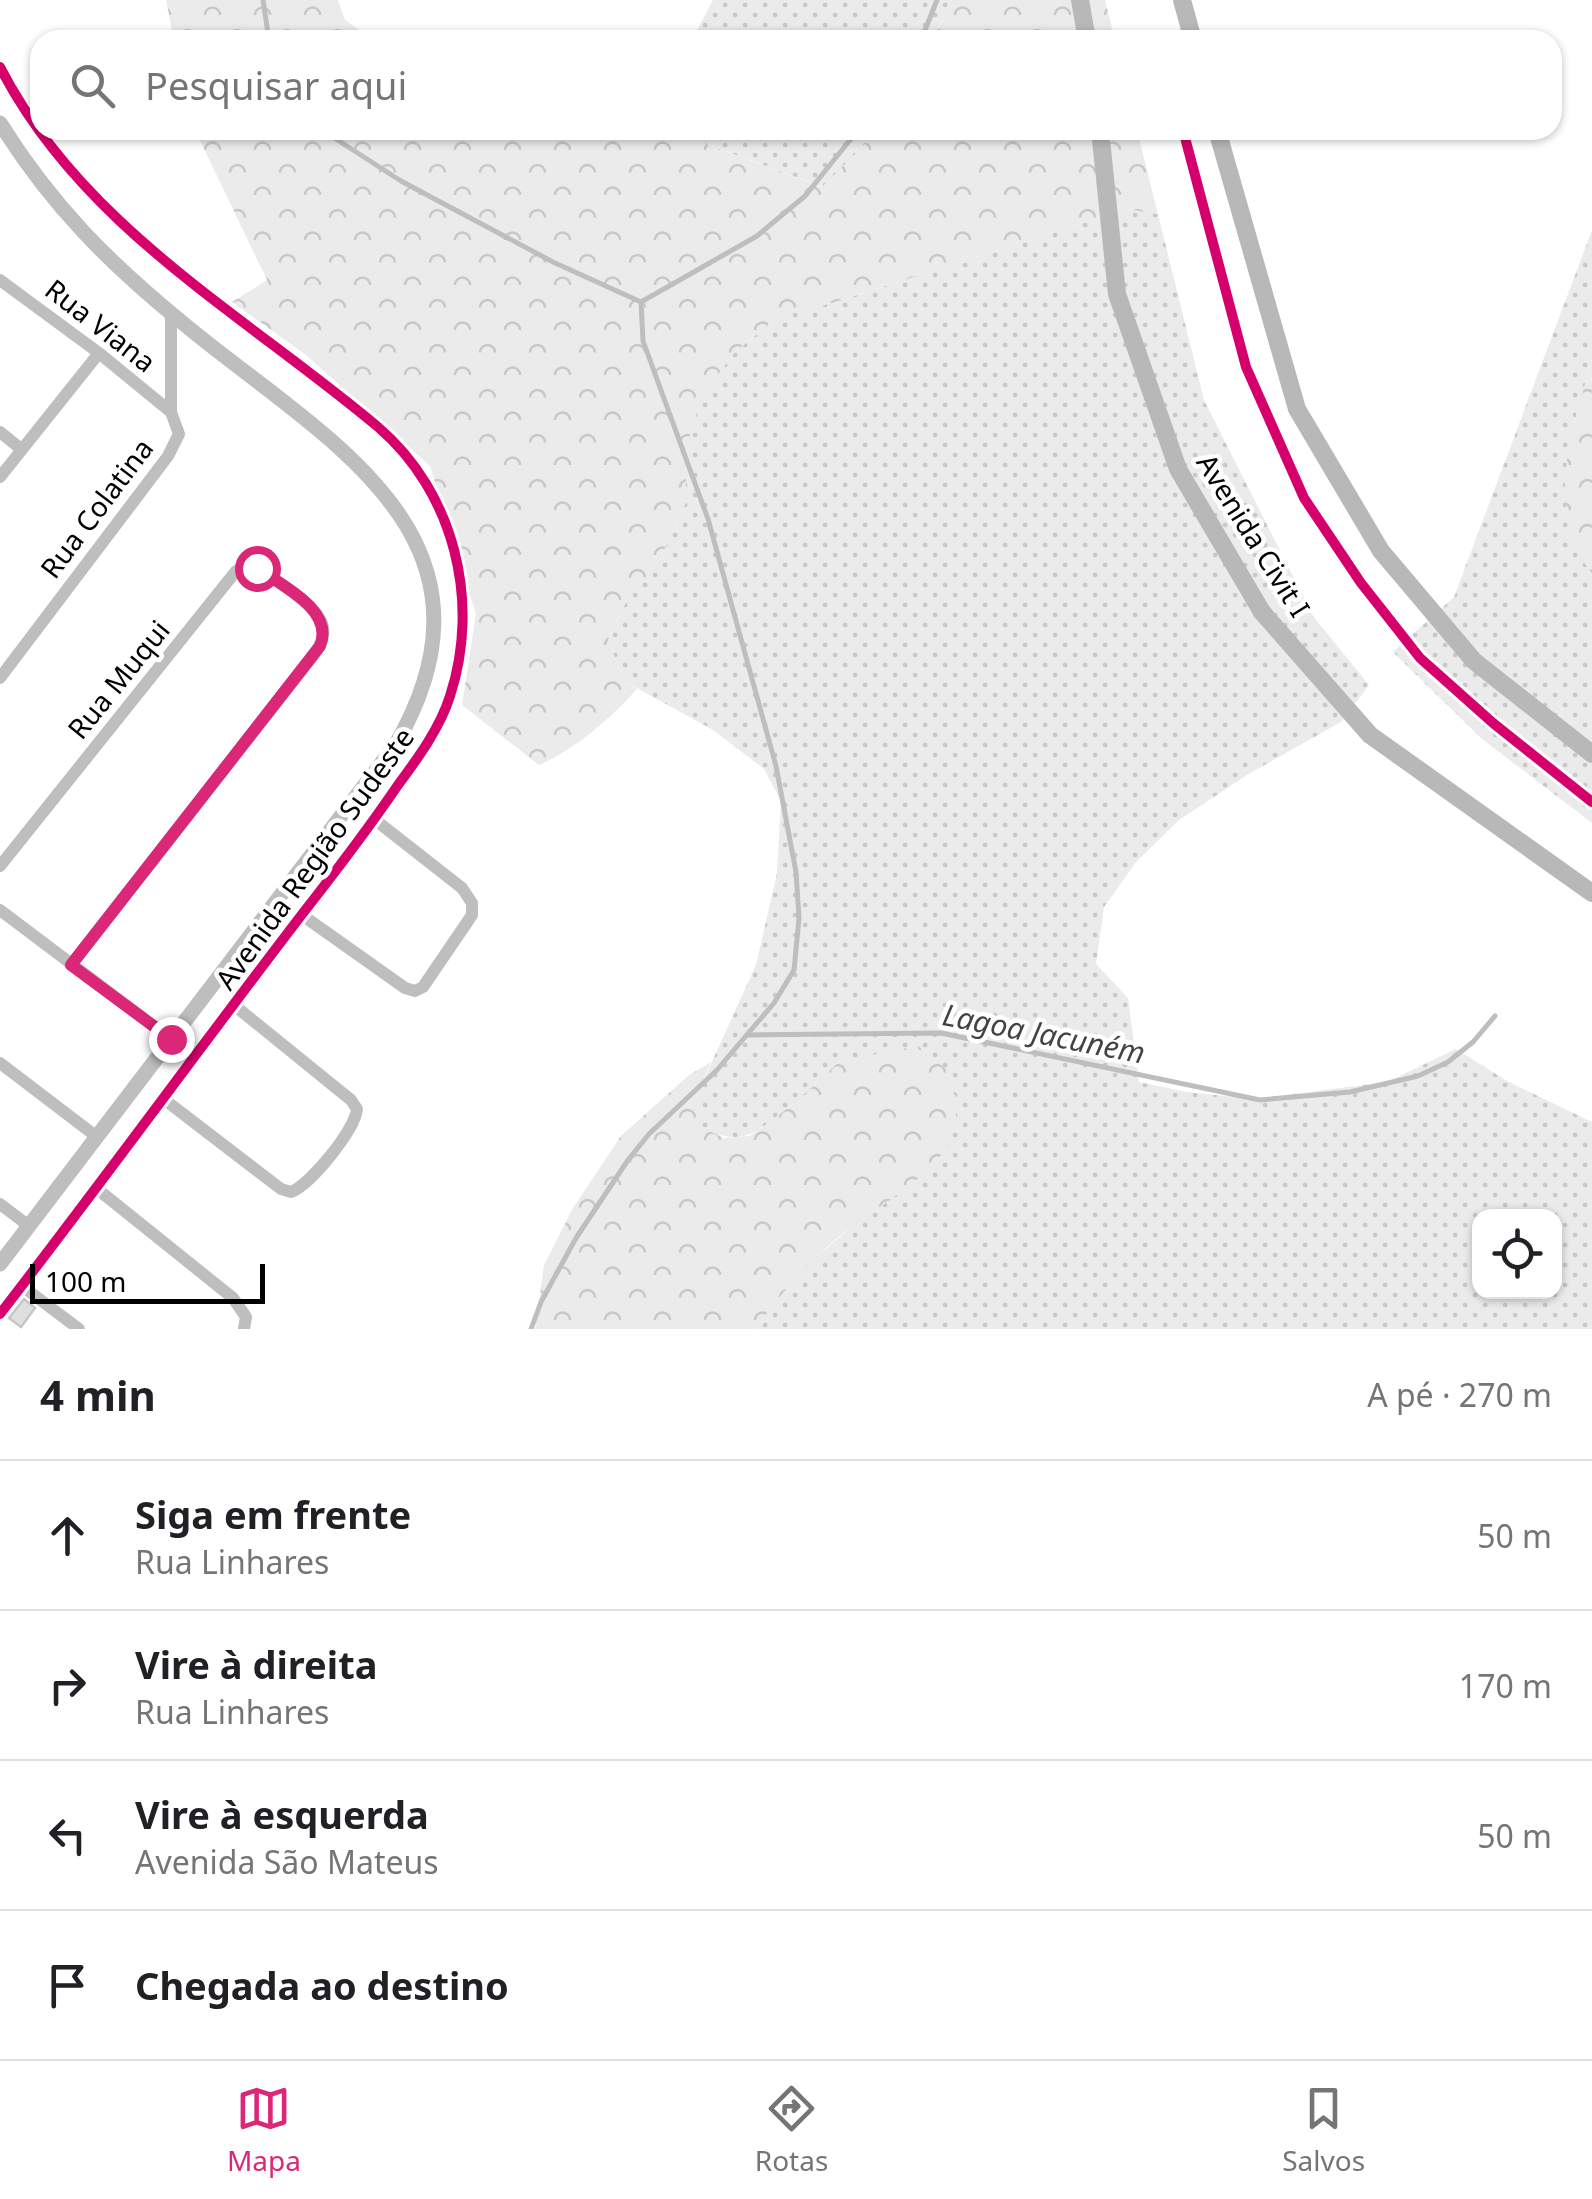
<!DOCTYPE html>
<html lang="pt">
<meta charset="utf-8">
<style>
:root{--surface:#fff;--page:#f2f2f2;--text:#202124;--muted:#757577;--line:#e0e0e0;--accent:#db2777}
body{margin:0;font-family:"Noto Sans",sans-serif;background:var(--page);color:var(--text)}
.controls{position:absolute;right:30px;bottom:30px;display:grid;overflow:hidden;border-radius:20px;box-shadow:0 2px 8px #0004}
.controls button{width:90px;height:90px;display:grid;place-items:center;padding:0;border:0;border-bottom:2px solid var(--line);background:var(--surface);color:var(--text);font:50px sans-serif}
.scale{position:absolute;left:30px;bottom:25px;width:235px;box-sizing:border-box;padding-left:10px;border:5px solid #000;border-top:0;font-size:28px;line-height:35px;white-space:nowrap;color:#000;-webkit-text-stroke:8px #fff;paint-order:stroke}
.stop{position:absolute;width:30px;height:30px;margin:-22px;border:8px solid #db2777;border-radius:50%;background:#fff}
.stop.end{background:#db2777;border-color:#fff;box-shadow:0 2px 10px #0008}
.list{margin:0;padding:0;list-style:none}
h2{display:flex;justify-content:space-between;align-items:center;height:130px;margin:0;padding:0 40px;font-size:42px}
h2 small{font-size:32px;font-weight:400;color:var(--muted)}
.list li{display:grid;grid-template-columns:65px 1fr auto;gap:30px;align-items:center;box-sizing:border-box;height:150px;padding:0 40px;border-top:2px solid var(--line)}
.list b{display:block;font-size:38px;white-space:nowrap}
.list p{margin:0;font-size:32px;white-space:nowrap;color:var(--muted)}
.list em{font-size:32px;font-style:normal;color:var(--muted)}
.icon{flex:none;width:55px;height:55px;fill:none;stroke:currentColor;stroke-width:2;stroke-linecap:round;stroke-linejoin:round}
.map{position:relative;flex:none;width:1592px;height:1329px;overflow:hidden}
.search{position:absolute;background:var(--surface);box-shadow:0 2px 8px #0004;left:30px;right:30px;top:30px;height:110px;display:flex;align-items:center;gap:25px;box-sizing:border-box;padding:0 35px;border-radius:30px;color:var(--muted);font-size:38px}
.sheet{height:730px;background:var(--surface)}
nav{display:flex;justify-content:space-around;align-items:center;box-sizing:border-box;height:140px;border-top:2px solid var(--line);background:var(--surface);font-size:28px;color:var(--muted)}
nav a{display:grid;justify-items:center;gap:5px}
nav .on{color:var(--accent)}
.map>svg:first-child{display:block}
</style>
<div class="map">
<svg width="1592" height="1329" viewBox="0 0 1592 1329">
<defs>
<pattern id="grass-dots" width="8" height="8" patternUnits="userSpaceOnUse" patternTransform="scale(2.5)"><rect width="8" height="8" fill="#ebebeb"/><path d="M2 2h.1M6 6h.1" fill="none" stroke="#c8c8c8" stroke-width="1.8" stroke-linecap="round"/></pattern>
<pattern id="forest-crowns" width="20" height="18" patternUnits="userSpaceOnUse" patternTransform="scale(2.5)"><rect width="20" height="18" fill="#ebebeb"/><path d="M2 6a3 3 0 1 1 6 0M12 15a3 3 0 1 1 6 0" fill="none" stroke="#c8c8c8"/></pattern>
</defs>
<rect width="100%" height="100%" fill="#fff"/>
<path fill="url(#grass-dots)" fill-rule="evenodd" d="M713,0H951L932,40H692Z
M668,130H879L823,187Z
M1127,209L1158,214L1204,400L1313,616L1369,685L1341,722L1247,775L1179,820L1136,862L1104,907L1096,964L1128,998L1139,1082L1187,1092L1255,1099L1387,1082L1456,1049L1507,1081L1592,1122V1329H755L798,1272L848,1230L795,1103C757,1130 747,1150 700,1127V1088L756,965L777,873L781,801L764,769L713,730L624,681L608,640L626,602L660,559L686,502V449L701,397L734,353L781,314L832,303ZM1480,1216H1554V1292H1480Z
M1592,230V360L1575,420L1589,571L1592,574V823L1482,739L1393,652L1454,597Z"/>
<path fill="url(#forest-crowns)" d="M166,0H338L345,20L373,40H174Z
M951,0H1105L1115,40H932Z
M195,130H668L822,187L879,130H1137L1158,214L1127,209L832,303L781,314L734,353L701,398L686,449V502L660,559L626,602L608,640L624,681L637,689C610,719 576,749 539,765L462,705L476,614L430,466L306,355L232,302L267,280Z
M1592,360V574C1543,507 1572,431 1592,360Z
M918,1046L952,1074C957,1101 961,1124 945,1149C925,1181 880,1205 850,1228C809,1259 785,1289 755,1329H535L544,1265L573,1208L621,1136L689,1075L711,1062L700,1088L701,1127L724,1138L750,1136L795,1103L840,1061Z"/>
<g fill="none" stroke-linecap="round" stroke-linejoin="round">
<path stroke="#bebebe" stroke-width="5" d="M263,0L269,40
M921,40L937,0
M322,130L401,181L553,262L641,302
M641,302L757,236L805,196L858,130
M747,1035L941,1033L1260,1100L1350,1092L1418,1076L1448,1062L1473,1042L1495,1016
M531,1329L541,1302L576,1238L628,1160L649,1134L717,1070L774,1003L794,970L799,918L796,872L776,766L708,519L643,341L641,302"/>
</g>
<path fill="#dfdfdf" stroke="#c6c6c6" stroke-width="2.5" d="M24,1299L35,1308L21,1327L9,1318Z"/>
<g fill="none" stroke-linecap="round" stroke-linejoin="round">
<path stroke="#bebebe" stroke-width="12" d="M0,280L99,353L171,412L179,434L168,456L0,678
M171,412V314
M0,432L21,449
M0,477L99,353
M0,866L236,571L250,565L257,568C274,580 319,605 323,627C325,638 319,647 313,656L71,965
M0,910L171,1039L201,1050
M302,915L405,988L415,991L423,987L472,915V903L462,888L374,819
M0,1063L97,1137
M165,1100L281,1189L291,1192C311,1184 355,1130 357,1109L351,1100L235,1006
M96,1188L233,1298L246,1317L244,1329
M0,1204L29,1226
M22,1286L79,1329"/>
<path stroke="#bebebe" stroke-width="15" d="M0,67C82,227 245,315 378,427C454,492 481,601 450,696C440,728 418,758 398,785C368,829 336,871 303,913C201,1046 103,1181 0,1314
M0,123C52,206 109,263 184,324C321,438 517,533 396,744L0,1264"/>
<path stroke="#b8b8b8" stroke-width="18" d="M1080,0L1087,40
M1182,0L1193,40
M1100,130L1117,294L1178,469L1262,612L1370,735L1592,893
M1217,130L1297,409L1381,551L1474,661L1592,754"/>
<g stroke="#fff" stroke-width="16">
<path id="cycleway" d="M0,67C82,227 245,315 378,427C454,492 481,601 450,696C440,728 418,758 398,785C368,829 336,871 303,913C201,1046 103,1181 0,1314
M1183,130L1246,367L1304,498L1361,583L1420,658L1493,723L1592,802"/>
</g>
<use href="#cycleway" stroke="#d6006c" stroke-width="10"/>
</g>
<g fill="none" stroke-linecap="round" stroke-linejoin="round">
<path stroke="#db2777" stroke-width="12" d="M171,1039L71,965L320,646C335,610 281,585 257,568"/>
</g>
<g text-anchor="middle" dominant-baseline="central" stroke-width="9" stroke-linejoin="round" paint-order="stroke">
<g font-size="28" fill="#000" stroke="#fff">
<text transform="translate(101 325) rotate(38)">Rua Viana</text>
<text transform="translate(96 508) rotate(-53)">Rua Colatina</text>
<text transform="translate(1254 535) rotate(58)">Avenida Civit I</text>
<text transform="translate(118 679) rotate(-51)">Rua Muqui</text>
<text transform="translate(314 858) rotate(-54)">Avenida Região Sudeste</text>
</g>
<g font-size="30" font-style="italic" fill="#434343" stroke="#fff">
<text transform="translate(1044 1033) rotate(11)">Lagoa Jacuném</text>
</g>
</g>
</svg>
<div class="controls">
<button><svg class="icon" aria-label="locate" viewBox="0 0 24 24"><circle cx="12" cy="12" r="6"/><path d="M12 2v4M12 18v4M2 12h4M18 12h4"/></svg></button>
</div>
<div class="scale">100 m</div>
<div class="stop" style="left:257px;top:568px"></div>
<div class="stop end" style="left:171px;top:1039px"></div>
<div class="search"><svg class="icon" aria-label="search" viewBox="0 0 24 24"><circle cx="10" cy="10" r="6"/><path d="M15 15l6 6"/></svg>Pesquisar aqui</div>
</div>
<section class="sheet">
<h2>4 min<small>A pé · 270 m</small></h2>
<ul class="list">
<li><svg class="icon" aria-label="ahead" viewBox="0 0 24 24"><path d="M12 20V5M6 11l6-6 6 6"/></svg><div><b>Siga em frente</b><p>Rua Linhares</p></div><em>50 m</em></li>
<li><svg class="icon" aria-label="right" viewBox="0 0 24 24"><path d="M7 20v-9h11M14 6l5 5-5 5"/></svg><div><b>Vire à direita</b><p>Rua Linhares</p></div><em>170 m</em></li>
<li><svg class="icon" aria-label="left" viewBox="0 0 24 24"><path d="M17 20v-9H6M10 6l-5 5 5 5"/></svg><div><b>Vire à esquerda</b><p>Avenida São Mateus</p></div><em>50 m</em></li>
<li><svg class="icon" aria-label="arrive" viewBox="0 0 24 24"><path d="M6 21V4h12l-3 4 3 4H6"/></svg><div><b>Chegada ao destino</b></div></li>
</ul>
</section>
<nav>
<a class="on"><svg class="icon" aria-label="map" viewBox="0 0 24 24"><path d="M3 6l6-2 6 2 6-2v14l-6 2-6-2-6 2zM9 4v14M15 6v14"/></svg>Mapa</a>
<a><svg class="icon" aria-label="directions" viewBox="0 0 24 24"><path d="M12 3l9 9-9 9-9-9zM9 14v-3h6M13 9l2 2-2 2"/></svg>Rotas</a>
<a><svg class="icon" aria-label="saved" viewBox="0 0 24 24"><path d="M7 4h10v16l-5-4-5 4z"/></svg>Salvos</a>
</nav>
